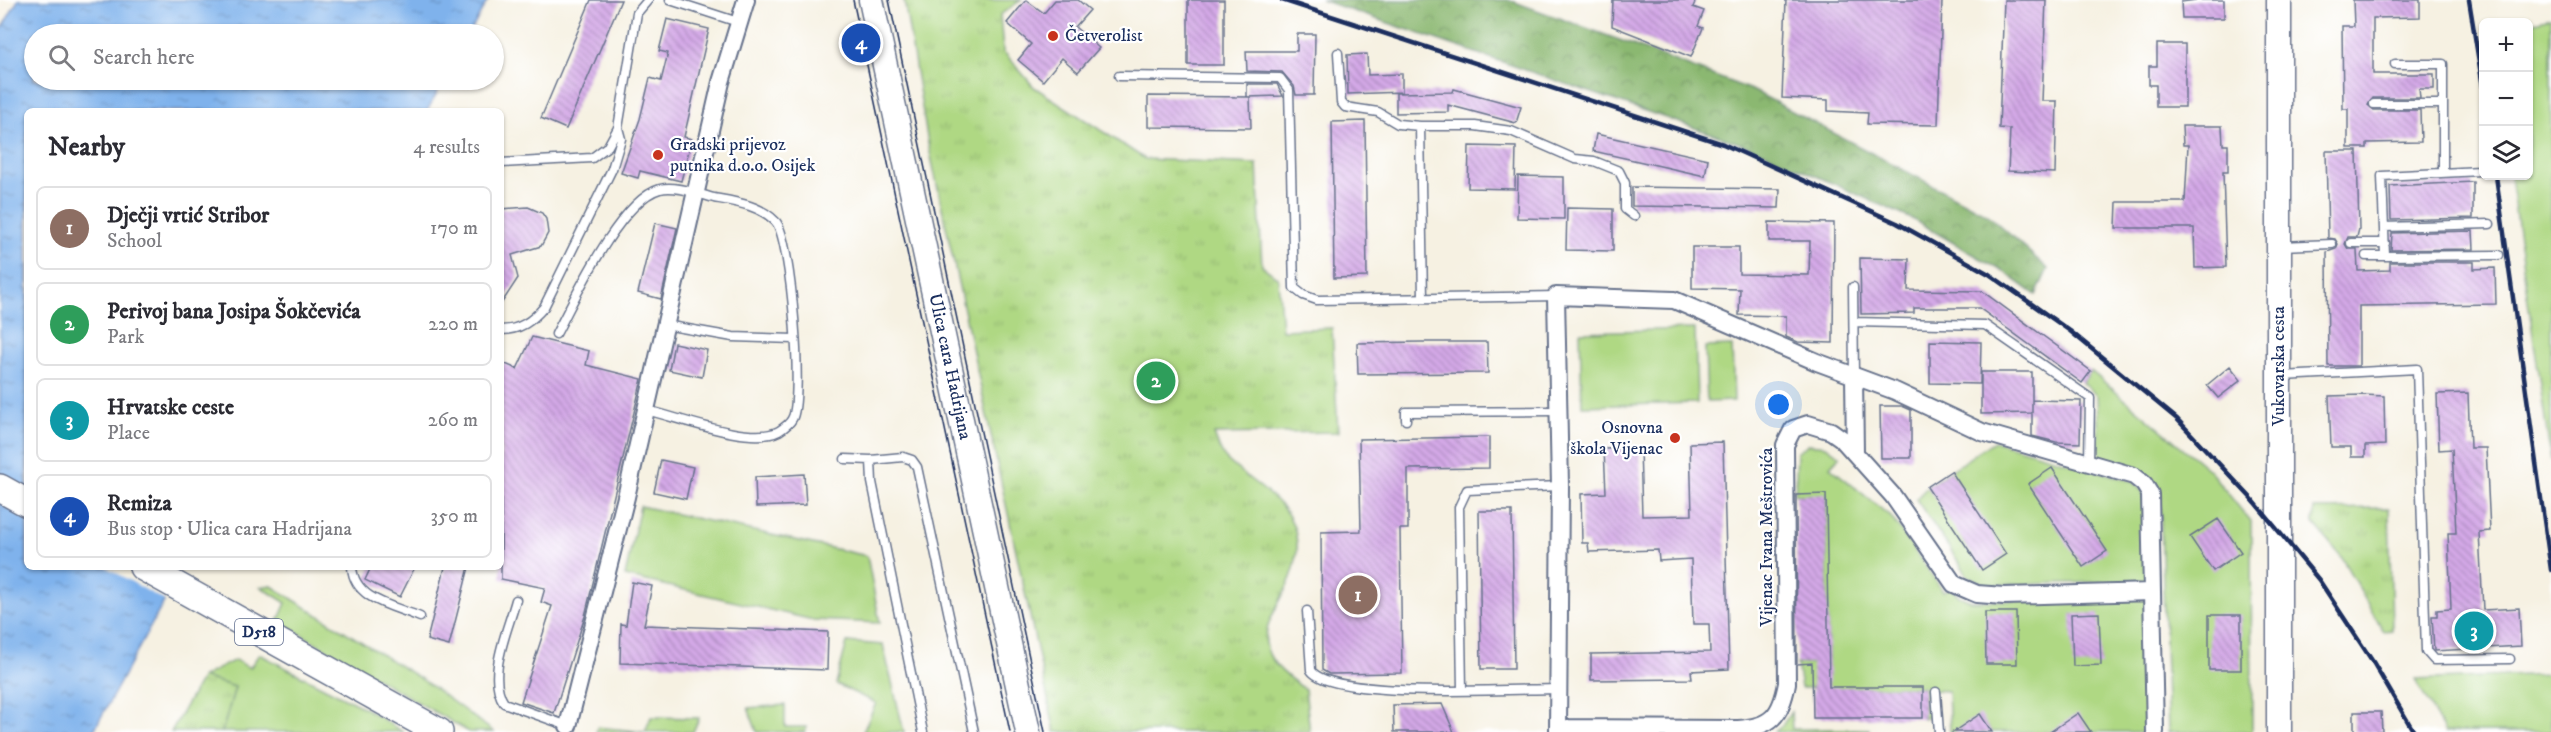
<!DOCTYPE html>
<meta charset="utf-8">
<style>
:root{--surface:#fff;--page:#f2f2f3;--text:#2b2b33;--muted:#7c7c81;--line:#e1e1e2;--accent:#c8321e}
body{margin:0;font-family:"IM FELL DW Pica",serif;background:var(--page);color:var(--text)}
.controls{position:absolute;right:18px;top:18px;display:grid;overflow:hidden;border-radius:9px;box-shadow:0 2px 4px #0004}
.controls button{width:54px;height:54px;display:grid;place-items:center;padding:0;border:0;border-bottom:2px solid var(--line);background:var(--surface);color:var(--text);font:30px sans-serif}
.you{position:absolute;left:1779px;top:405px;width:21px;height:21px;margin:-15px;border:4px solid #fff;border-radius:50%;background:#1a73e8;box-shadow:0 0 0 9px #1a73e833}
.badge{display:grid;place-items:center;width:39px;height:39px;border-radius:50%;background:var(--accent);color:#fff;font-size:20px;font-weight:700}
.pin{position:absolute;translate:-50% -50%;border:3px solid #fff;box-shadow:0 2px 6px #0006}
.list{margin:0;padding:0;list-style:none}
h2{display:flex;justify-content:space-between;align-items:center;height:78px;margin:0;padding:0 24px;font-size:26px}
h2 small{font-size:20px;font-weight:400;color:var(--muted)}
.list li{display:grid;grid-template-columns:39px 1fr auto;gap:18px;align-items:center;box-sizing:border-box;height:84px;margin:0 12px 12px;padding:0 12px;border:2px solid var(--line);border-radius:9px}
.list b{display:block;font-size:22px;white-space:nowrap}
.list p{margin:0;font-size:20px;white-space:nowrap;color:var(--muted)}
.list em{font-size:20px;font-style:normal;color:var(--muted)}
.icon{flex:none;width:33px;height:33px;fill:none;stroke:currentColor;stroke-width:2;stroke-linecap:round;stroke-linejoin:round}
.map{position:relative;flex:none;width:2551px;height:732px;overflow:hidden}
.search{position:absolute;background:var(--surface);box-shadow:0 2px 4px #0004;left:24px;top:24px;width:480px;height:66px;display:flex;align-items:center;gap:15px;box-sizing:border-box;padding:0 21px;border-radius:33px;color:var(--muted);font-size:22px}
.panel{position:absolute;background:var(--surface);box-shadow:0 2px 4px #0004;left:24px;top:108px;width:480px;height:462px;border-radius:9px}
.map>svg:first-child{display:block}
</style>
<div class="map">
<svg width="2551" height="732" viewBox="0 0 2551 732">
<defs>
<pattern id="forest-crowns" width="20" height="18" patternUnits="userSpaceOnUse" patternTransform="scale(1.5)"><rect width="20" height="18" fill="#8bb871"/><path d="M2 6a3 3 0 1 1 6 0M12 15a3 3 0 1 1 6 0" fill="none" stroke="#719660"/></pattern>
<pattern id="park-tufts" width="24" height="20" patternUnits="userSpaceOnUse" patternTransform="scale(1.5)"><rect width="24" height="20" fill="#afd883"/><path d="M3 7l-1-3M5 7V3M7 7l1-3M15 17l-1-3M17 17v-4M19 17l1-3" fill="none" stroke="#96ba74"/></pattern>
<pattern id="water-ripples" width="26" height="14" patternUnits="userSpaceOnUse" patternTransform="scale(1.5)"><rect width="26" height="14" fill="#7fb2ec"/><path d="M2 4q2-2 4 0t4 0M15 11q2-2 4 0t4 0" fill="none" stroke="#6791c2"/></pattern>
<pattern id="building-back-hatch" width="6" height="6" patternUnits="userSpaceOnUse" patternTransform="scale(1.5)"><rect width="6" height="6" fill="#d4a9e7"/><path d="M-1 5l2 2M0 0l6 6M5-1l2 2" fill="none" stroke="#ab8abe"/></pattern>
</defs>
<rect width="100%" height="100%" fill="#fff"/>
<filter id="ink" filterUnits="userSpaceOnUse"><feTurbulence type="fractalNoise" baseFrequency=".0167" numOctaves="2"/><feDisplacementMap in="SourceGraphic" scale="12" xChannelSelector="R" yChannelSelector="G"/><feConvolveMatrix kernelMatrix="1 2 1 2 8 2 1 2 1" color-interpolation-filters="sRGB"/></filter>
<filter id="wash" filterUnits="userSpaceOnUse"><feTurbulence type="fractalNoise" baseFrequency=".008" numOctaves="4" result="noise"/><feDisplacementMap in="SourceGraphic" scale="24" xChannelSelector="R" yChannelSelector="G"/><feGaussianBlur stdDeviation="1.35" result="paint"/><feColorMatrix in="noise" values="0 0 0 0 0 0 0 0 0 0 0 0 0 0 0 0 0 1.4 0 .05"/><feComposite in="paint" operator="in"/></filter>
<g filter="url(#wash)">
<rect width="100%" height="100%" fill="#f6f1e2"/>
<path fill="#afd883" stroke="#658470" stroke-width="1.5" d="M2551,18V461L2510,176H2528L2529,23Z
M1695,329L1697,403L1582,406L1580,332Z
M1732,346L1734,401L1707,402L1705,347Z
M2091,371L2209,470L2251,522L2252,732H2168L2160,494L2145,476L2099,456L2097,396L2082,383Z
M1994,441L2132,481L2143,492L2147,581L1986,585L1968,576L1916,499L1927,487Z
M1808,444L1826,446L1840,456L1830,467L1891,517L1943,591L1951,588L1959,596L1971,601L2148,599L2150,732H1950L1948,691L1932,690V717L1923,718V687L1801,688L1797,664L1828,663L1826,495H1795L1797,453Z
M640,506L867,556L880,623L813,620L625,576Z
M270,585L423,680L494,732H469L278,621L286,603L261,587Z
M847,642L883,645L904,732H863L876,703L836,684Z
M259,654L368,710L403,732H222L235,687L202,677L235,660L250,668Z
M2551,674V732H2445L2415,680Z
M785,705V727H807L805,732H757L748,708Z
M1791,712L1792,729H1869V732H1774L1782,726Z
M651,717L699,718L693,732H596L598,727L645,732Z"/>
<path fill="url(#forest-crowns)" stroke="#537468" stroke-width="1.5" d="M1321,0H1509L1625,42L1754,91L1987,214L2048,269L2036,295L2004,272L1914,220L1756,149Z"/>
<path fill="url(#park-tufts)" stroke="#658470" stroke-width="1.5" d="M904,0H1021L1000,15L1003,51L1034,87L1145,159L1257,164L1262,266L1278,278L1282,330L1332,328L1338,432L1214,434C1217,441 1220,452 1225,458C1251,485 1295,501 1297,543C1300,608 1220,635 1305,689L1310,732H1055L928,143Z
M2389,508L2392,630L2383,631L2340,555L2313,523L2314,509Z
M202,677L235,687L222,732H171Z"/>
<path fill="url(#water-ripples)" stroke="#4d70a5" stroke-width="1.5" d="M18,0H488L469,34H34V80H444L427,111H27V567H183L93,732H0V31Z"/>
<path fill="#f6f1e2" d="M106,567H182L186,569L167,602Z"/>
<g id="blocks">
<path fill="url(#building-back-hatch)" d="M591,0H621L566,129L541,118Z
M1026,0L1044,13L1055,0H1078L1090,10L1075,27L1099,48L1078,72L1062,58L1043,81L1018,60L1031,44L1007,23Z
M1188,0H1224V65H1188Z
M1613,0H1696L1693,7L1704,11L1698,26L1703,28L1691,57L1612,26Z
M1786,0H1942L1938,125L1867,124L1868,113L1828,111V100L1782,98Z
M2004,0H2046L2042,101H2057L2055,173L2008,171L2010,129L1999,128Z
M2196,0H2224V18H2182L2181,2Z
M2353,0H2420V17L2373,18V74H2434V89H2419L2420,98H2373L2368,105L2374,110H2420L2421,142L2367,143V148H2348V109H2343L2342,26H2354Z
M667,19L709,29L684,137L692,139L681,181L640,171L638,178L621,173L640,119L650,78L661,81L668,53L659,51Z
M1297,34H1315L1314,95H1296L1294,86L1282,72L1247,71L1246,51H1297Z
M2157,44H2185V107H2156V85H2149V66H2157Z
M1367,54L1368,75L1402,74V92L1348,94L1347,55Z
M1247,84H1277L1283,96L1247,97Z
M1454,89L1521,107L1516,123L1448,105V112L1396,113V93L1453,92Z
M1148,96L1250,97L1251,128L1148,127Z
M1365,121L1367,277L1334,278L1332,122Z
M2182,126H2222L2223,145H2228V172H2223L2226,267L2195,268L2194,228H2116L2117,202H2185L2188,145H2183Z
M1596,134L1708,159L1705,176L1593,151Z
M1469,146L1516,147L1515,189L1468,188Z
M2326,151H2357L2359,229L2357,237H2348L2345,244L2348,249H2357L2358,271L2390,270V262H2474V269L2495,268L2496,304L2359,306V366H2328L2327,252L2336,249L2338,244L2335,239L2328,238Z
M1518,176L1564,177V219L1517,218Z
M2473,182V218L2391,220L2390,186Z
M1632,187L1780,189L1779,208L1632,206Z
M528,207L542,213L546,219L548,233L541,246L512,255L518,278L501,304V209Z
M1567,208L1613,209V251L1566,250Z
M1769,222L1834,223L1833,343L1798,342L1786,337V316L1739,315L1740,289L1692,288V247H1739V274L1809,275L1810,241H1769Z
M655,223L677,228L661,299L638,293Z
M2473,231L2474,249L2391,250L2392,233Z
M1860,258L1909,259L1908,290L1982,291L2091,371L2082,383L1979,308H1914V313L1861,314Z
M532,337L589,351L586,365L642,379L585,616L554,713L521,702L552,606L541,602L545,588L501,579V362L517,369Z
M1930,341L1981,342L1980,384L1930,383Z
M1422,342H1487L1488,373L1358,374L1357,343Z
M674,343L707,350L702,377L669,370Z
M2230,366L2241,380L2218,398L2207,385Z
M1981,372H2032V413L1981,414Z
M2468,393L2470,448H2486L2490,531L2479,532L2483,610L2519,608L2521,646L2434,651L2432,616H2437V610L2451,609L2448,533H2456L2452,449L2439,450L2437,394Z
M2363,395L2384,396L2385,445L2365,446V457H2351V447H2331L2329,396Z
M2032,400L2081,401L2080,443L2056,442L2032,436Z
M1880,406H1902L1911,410V458H1881Z
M1489,437V468L1408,469V529H1400L1402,673L1329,674L1322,670L1321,532L1361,531L1359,439Z
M1723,442L1729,669L1691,671L1692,679L1591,680V654L1710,652L1709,624H1693L1691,559L1659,561L1658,550L1589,552L1588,543H1582L1581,494L1606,493L1604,449L1640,448L1642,516L1692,515L1690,443Z
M661,460L693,467L686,499L654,492Z
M2052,468L2107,551L2083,567L2028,484Z
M1951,471L2006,554L1982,570L1927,487Z
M804,474L806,505L756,507L755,477Z
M1826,494L1829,687H1923V718H1813L1812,663L1797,664L1796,495Z
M1479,511H1512L1514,669H1481Z
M2218,519L2241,552L2213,571L2190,537Z
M371,567H415L400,597L365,580Z
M445,567H469L449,646L427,640Z
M632,582L652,586L644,625L828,632L827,670L620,663L621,624L626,625Z
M1985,612H2016L2017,664H1986Z
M2099,613L2101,665L2073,666L2071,614Z
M2209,615H2241V670H2209Z
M1442,704L1454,732H1394L1393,705Z
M2354,712H2381L2382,732H2354Z
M2078,713L2091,732H2050Z
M1980,714L1992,732H1953Z"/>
</g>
</g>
<g filter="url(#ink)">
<use href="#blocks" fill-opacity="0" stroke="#68738c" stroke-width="1.5"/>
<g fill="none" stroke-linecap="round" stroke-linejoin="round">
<g stroke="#68738c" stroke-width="11">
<path id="service" d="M670,0L738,22
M1338,53L1341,102L1345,107L1378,112L1398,124L1420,126L1423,298
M2395,64H2443V104
M1119,76L1280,78L1289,90L1294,288L1303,295L1317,300L1556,296
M2374,104H2443V173
M1420,126H1475L1511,131L1575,159L1594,161L1619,171L1625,183V209L1634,216
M618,128L637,13L648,0
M501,163L592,158L608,146L618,128L621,139L612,169L544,307C532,321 520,330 501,330
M2384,227L2490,224
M2351,243H2385
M2281,246L2332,244
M2366,256H2385L2382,176L2480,171
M2385,256L2499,255
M1853,287L1854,376
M1854,322L1985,325L2090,398L2089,463
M665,325L733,337L794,339
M556,334C575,298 620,200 660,189C676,185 698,194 714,198C736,202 760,205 776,222C791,239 804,400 792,419C790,423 782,429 779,431C751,446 677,417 646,410
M2282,376L2417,369L2426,651L2434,660L2510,659
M1406,420V412L1559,411
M845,459L871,460L903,457L912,460L917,467L974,732
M871,460L872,482L923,732
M352,567C354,600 394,606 420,617
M516,600C508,630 486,676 504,703L568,726
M1307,611L1311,670C1328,700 1519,689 1558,689
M1462,690L1459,507L1467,490L1560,486
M1936,692L1939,732"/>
</g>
<g stroke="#68738c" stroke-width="20">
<path id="minor" d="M1854,376L1855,453
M568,726L626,497L721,82L746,0
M1558,728L1738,729C1771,727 1781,716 1787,683L1785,445L1793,429L1808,424L1831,431L1841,438L1893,496L1954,584L1977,594L2004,596L2152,592L2155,732
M1558,732L1560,486L1556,296L1674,300L1817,362L1895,391L1982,432L2134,476L2144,484L2150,494L2152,592"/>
</g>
<g stroke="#68738c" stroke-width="27">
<g id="secondary">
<path id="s1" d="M871,0L1028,732"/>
<path d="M2279,732V0"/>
</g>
</g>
<g stroke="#68738c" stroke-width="30">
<path id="primary" d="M0,488L27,503
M143,567L439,732"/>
</g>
<use href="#service" stroke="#fff" stroke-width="8"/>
<use href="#minor" stroke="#fff" stroke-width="16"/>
<use href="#secondary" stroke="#fff" stroke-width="24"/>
<use href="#primary" stroke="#fff" stroke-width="27"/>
<path stroke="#1b2f5e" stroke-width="1.5" d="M853,0L1010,732
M889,0L1045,732"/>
<path stroke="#1b2f5e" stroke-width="4.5" d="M1282,0L1723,144L1897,223L1989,274L2070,331L2177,419L2252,499L2319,580L2373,662L2414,732
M2469,0L2484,93
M2496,176L2551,570"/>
</g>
</g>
<g fill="#c8321e" stroke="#fff" stroke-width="2">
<circle cx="1053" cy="36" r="6"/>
<circle cx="658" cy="155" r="6"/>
<circle cx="1675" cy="438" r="6"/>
</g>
<g text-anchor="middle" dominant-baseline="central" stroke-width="4.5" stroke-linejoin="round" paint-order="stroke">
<rect fill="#fff" stroke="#5f6d8e" stroke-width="1.5" x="235" y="619" width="48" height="26" rx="4.5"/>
<g font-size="16" font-weight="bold" fill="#1b2f5e">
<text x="259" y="632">D518</text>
</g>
<g font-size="18" fill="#1b2f5e" stroke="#fff" text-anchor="start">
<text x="1065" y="36">Četverolist</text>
<text x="670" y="145">Gradski prijevoz<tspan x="670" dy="21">putnika d.o.o. Osijek</tspan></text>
<text x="1663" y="428" text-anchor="end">Osnovna<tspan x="1663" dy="21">škola Vijenac</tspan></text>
</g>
<g font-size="18" fill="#1b2f5e" stroke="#fff">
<text stroke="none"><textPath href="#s1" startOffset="375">Ulica cara Hadrijana</textPath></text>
<text transform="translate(2279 366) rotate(-90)">Vukovarska cesta</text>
<text transform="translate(1767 537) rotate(-90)">Vijenac Ivana Meštrovića</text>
</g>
</g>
</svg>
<div class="controls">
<button>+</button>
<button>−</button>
<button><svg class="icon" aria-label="layers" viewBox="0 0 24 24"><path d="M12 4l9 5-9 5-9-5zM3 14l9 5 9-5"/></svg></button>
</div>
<div class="you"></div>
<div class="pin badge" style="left:1358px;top:595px;background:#8d6e63">1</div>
<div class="pin badge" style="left:1156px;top:381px;background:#2e9e5b">2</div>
<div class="pin badge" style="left:2474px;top:631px;background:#0f9aa8">3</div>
<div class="pin badge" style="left:861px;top:43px;background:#1a4fb4">4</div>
<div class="search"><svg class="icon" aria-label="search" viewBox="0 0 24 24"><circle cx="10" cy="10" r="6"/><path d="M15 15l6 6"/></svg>Search here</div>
<section class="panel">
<h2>Nearby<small>4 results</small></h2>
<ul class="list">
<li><span class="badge" style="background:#8d6e63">1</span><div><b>Dječji vrtić Stribor</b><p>School</p></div><em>170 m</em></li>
<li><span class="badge" style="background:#2e9e5b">2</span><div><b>Perivoj bana Josipa Šokčevića</b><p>Park</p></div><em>220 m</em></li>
<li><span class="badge" style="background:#0f9aa8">3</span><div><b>Hrvatske ceste</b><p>Place</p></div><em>260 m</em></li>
<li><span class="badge" style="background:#1a4fb4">4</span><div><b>Remiza</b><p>Bus stop · Ulica cara Hadrijana</p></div><em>350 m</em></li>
</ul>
</section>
</div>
